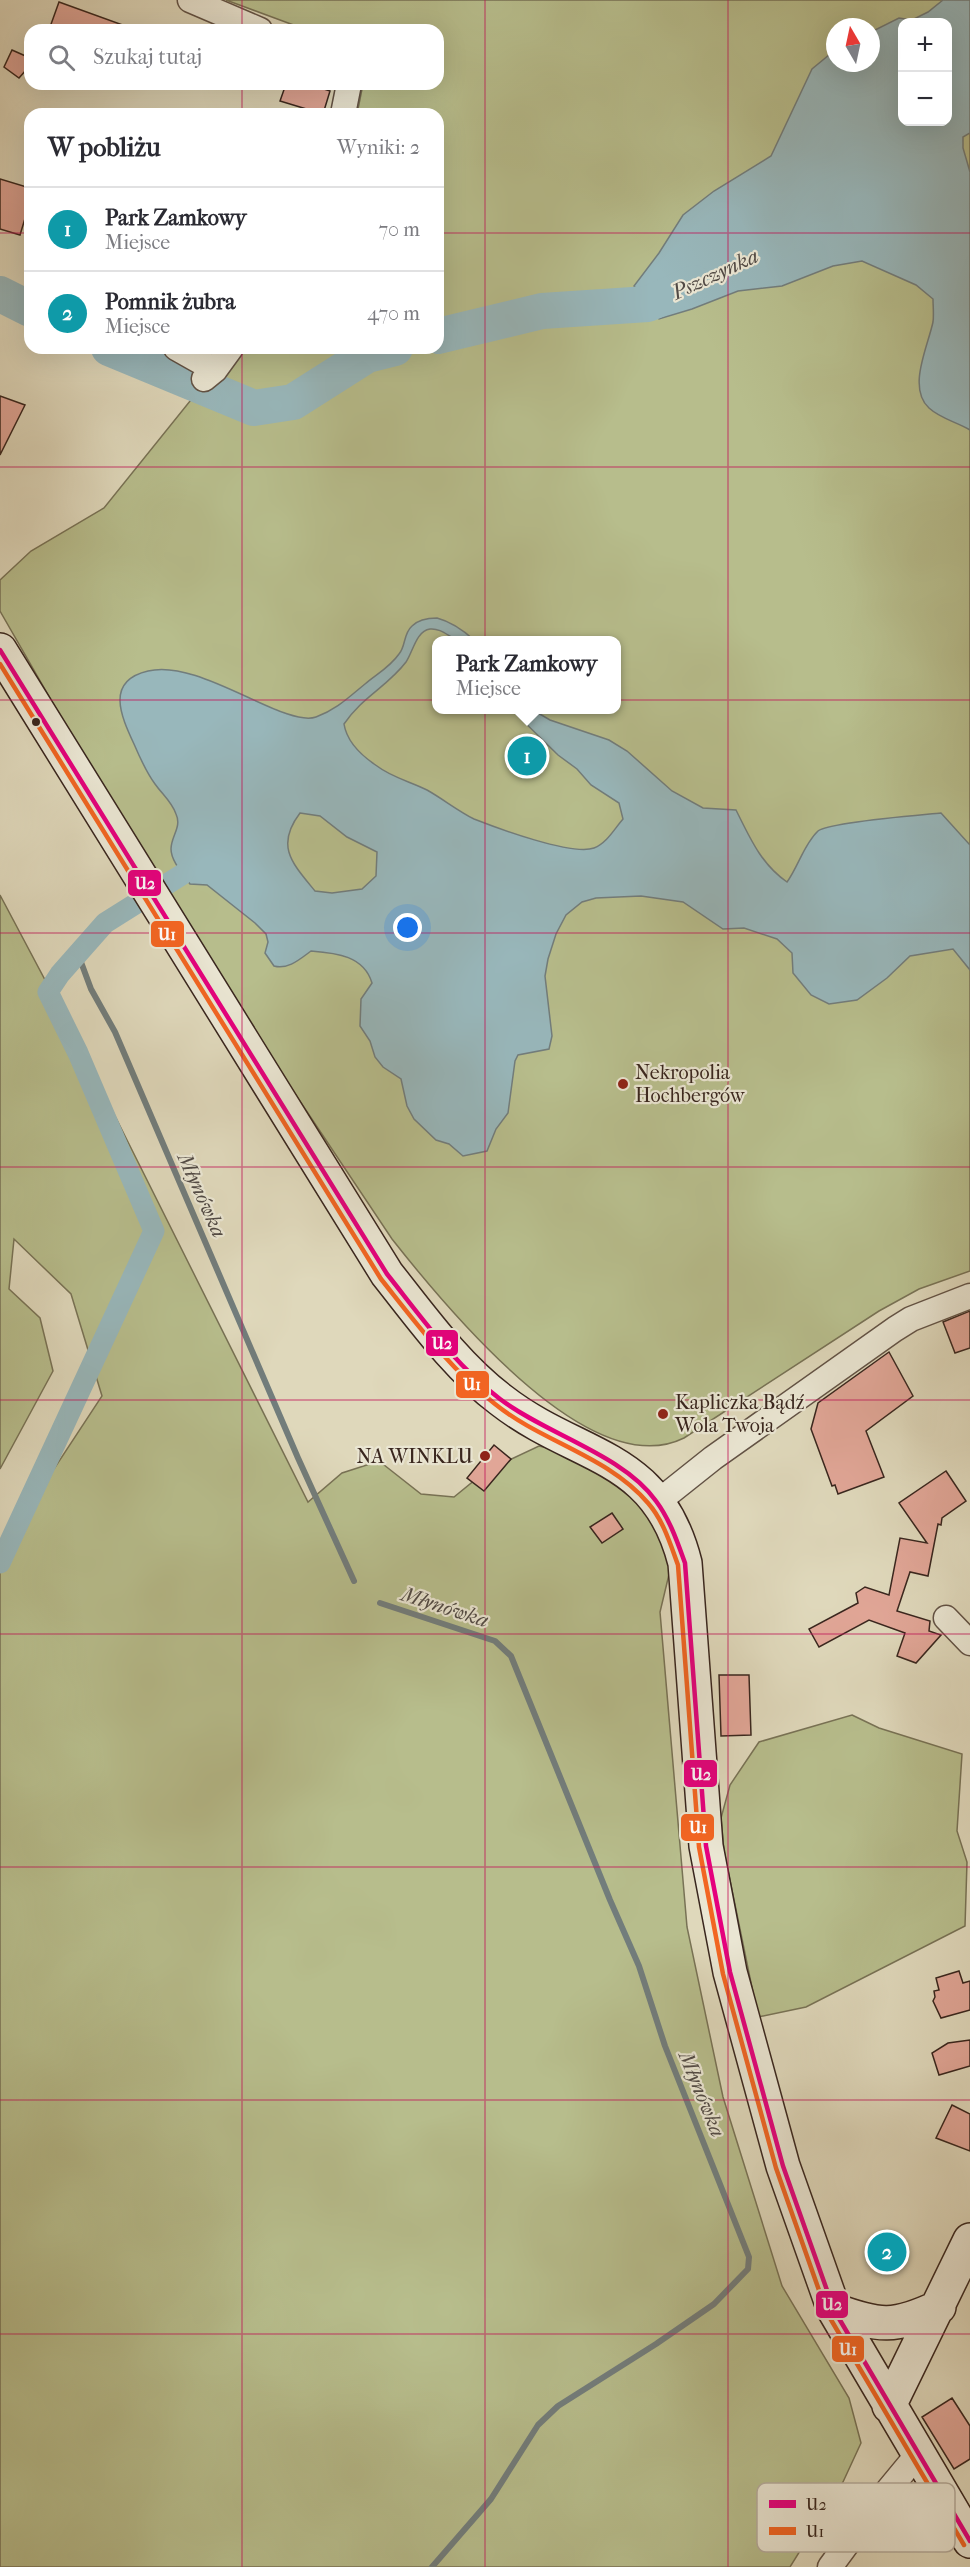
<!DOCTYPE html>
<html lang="pl">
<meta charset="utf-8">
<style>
:root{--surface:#fff;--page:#f2f2f3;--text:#2b2b33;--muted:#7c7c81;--line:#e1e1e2;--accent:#8f2418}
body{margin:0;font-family:"IM FELL French Canon",serif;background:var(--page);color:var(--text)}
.controls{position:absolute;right:18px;top:18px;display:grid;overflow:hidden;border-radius:12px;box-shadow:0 6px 24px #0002}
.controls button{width:54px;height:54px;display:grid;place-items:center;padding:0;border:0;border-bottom:2px solid var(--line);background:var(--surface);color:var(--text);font:30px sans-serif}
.compass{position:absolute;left:826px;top:18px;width:54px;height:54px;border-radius:50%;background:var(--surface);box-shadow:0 6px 24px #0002;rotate:351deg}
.you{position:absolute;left:408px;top:928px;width:21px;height:21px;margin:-15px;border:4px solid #fff;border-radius:50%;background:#1a73e8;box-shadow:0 0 0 9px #1a73e833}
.badge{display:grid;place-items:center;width:39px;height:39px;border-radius:50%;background:var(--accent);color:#fff;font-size:20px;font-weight:700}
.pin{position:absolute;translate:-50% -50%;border:3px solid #fff;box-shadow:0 2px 6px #0006}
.popup{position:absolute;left:432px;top:636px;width:189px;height:78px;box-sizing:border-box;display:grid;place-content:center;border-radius:12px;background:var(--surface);filter:drop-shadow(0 2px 4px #0005);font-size:20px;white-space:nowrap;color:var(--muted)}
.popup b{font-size:22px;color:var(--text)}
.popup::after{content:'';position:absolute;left:50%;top:100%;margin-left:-12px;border:12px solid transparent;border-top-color:var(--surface)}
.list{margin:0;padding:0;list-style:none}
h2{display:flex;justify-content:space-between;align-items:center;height:78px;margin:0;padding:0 24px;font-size:26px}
h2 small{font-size:20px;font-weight:400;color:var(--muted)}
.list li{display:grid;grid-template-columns:39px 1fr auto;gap:18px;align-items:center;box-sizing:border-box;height:84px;padding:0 24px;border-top:2px solid var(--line)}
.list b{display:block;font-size:22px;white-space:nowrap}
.list p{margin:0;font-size:20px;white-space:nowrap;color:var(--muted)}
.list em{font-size:20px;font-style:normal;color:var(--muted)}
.icon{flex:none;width:33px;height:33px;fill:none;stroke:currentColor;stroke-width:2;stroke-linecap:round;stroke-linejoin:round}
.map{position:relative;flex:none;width:970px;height:2567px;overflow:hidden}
.search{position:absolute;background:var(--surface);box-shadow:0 6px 24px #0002;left:24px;top:24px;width:420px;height:66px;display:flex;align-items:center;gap:15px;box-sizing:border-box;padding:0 21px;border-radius:18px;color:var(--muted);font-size:22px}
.panel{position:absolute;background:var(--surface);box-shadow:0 6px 24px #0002;left:24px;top:108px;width:420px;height:246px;border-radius:18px}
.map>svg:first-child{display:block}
</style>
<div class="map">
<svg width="970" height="2567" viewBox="0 0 970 2567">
<rect width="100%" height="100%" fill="#dfd8bb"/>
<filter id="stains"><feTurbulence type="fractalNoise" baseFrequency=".00333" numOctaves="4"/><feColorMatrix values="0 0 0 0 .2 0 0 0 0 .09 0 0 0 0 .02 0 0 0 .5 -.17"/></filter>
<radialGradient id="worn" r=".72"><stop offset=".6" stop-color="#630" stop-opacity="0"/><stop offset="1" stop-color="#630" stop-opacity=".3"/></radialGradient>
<path fill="#b7bd8c" stroke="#787255" stroke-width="1.5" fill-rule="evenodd" d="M226,0H970V1271L919,1289L879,1311L684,1438C589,1485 444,1305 392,1239L167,902L0,611V580L31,551L104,508L215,370L239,348H438V114H357L363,84H438V30H307ZM902,22H948V122H902ZM835,27H871V63H835ZM437,640H617V710H437Z
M0,895L79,1044L308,1502L342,1473L379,1461L421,1494L454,1497L486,1471L539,1446L564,1452L611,1476L652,1519L671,1566L660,1612L687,1927L723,2097L782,2286L849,2398L861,2443L843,2482L790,2567H0V1551L102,1396L71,1294L14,1239L9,1289L40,1318L53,1371L0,1469Z
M852,1715L879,1728L962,1754L957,1831L967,1862L965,1926L806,2007L758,2017L724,1851L721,1818L730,1785L759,1742Z"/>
<path fill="#98b7bb" stroke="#727d7c" stroke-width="1.5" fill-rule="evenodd" d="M943,0H970V133L963,137V148L970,172V430C957,422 941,419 929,408C907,388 928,346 933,322C934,315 933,306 933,299L916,285L862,261L833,266L782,286L738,291L692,309L659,319L634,286L659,253L683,215L714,191L771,156L812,69L835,50V63H871V32L899,18L912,20L928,12ZM902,22H948V122H902Z
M437,618C452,622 463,630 474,640C468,641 460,642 455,639C447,635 440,628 430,629C416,631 413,652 406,662C388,686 361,698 344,724C347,743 362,756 377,766C391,777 411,782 427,790C443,799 458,811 474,819C497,828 572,856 594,848C607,843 615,828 623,819L619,803L591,785L577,769L558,755L512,710H533L550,720L609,740L627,751L672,791L703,808L736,810C750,838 761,864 787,882C798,867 804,844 818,831C829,822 922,815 941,813L970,845V970L953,949L910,956L887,978L857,1000L829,1004L811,995L793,973L792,953L777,939L744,928L723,929L683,902L641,896L596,898L582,902L566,915L556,934L548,959L545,976L552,1036L549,1049L518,1055L515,1061L508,1113L496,1129L487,1151L463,1156L449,1144L436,1140L414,1119L407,1106L401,1079L383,1067L375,1057L370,1041L360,1026L361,999L372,983C364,956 337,953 311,951C300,959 288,970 274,966L265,953L268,942L266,934L255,923L207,885L190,884C183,874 171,861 171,849C171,836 182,827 176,814C172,802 162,794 155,784C146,772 140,758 134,744C121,716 105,681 148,671C199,658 284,728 316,717C336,710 349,697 365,684C377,674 390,667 399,654C406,646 403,634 412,626C419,619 428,618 437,618ZM300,813L320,816L347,837L377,852L376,876L362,889L332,893L315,891C292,863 275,846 300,813Z"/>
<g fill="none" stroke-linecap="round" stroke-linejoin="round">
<path stroke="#727d7c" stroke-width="6" d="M78,954L91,989L115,1032L298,1458L354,1581
M380,1603L495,1641L511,1656L610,1900L639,1966L665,2046L749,2257L748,2269L714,2304L656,2344L558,2406L538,2425L491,2499L432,2567"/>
<path stroke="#98b7bb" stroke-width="21" d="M0,1563L154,1231L78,1053L48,992L60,974L105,923L183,874"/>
<path stroke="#98b7bb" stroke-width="36" d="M0,294L30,309
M438,336L542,311L648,304L694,283
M109,348L254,408L293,402L367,355L395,348"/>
</g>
<path fill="#e1a697" stroke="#39261e" stroke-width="1.5" d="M59,2L131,28V30H58L50,27Z
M12,50L30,58L26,70L19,78L4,67Z
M286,84H309L330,91L323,114L280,101Z
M0,179L30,188V202L20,235L0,229Z
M0,396L25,405L0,455Z
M970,1311V1348L955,1353L943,1322Z
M889,1352L913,1396L866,1431L884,1477L838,1494L835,1485L832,1486L811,1429L818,1403Z
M494,1445L511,1459L484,1491L467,1478Z
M946,1471L966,1501L942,1518L941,1525L938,1524L928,1576L910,1572L897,1611L930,1621L929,1631L941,1635L916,1663L897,1656L905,1633L869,1620L819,1647L809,1629L858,1603L856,1593L865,1587L889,1595L900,1538L927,1543L899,1503Z
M612,1513L623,1529L602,1543L590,1527Z
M719,1675H749L751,1735L721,1736Z
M959,1971L963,1983L970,1981V2010L941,2018L933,2001L935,1997L934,1991L939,1990L936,1978Z
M970,2040V2066L939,2075L932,2053L948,2043Z
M952,2105L970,2114V2151L936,2138Z
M952,2398L970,2426V2459L954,2469L922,2417Z"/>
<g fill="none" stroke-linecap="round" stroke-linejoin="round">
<g stroke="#625245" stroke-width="27">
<path id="street" d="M190,0L260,30
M343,114L349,84
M176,348L215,370
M204,379L215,370L231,348
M659,1501L713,1458L895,1329L911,1319L970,1296
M946,1618L970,1643
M830,2567L875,2506L918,2454"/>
</g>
<g stroke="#39261e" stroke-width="36">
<path id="secondary" d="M0,650L387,1274C422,1318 456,1366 501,1400C578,1460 657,1452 685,1563L706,1846L730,1972L783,2166L834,2310L970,2541
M834,2310C880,2327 894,2328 939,2307
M889,2406L970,2240"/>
</g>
<use href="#street" stroke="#eae6d3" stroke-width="24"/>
<use href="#secondary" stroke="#eae6d3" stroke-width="33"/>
<g stroke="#eae6d3" stroke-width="9">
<path id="bus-1" d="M0,650L387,1274C422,1318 455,1365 500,1399C546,1434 624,1455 656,1501C670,1520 677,1541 685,1563L706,1846L730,1972L783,2166L834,2310L970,2541"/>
</g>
<g stroke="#eae6d3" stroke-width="9">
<path id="bus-2" d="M0,664L381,1279C416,1323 450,1369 495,1404C542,1442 608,1456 648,1503C663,1520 670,1543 678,1565L699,1847L723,1974L776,2168L827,2313L964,2545"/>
</g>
<use href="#bus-1" stroke="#e5007d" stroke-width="4.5"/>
<use href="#bus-2" stroke="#f26522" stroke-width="4.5"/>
</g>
<path fill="none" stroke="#c2185b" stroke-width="1.5" stroke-opacity="0.55" d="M242,0V30M485,0V2567M728,0V2567M242,84V114M0,233H30M438,233H970M242,348V2567M0,467H970M0,700H970M0,933H970M0,1167H970M0,1400H970M0,1634H970M0,1867H970M0,2100H970M0,2334H970"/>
<circle fill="#39261e" stroke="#eae6d3" stroke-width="2" cx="36" cy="722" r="5"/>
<g fill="#8f2418" stroke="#eae6d3" stroke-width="2">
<circle cx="623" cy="1084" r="6"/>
<circle cx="663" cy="1414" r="6"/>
<circle cx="485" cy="1456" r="6"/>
</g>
<g text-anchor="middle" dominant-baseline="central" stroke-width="4.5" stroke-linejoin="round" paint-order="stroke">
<g font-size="20" fill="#39261e" stroke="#eae6d3" text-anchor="start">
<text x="635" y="1072">Nekropolia<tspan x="635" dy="23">Hochbergów</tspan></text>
<text x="675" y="1402">Kapliczka Bądź<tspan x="675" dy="23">Wola Twoja</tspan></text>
<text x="473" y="1456" text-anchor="end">NA WINKLU</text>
</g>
<g font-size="21" font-style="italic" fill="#514a45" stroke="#eae6d3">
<text transform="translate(715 274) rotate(-25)">Pszczynka</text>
<text transform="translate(202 1195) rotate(66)">Młynówka</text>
<text transform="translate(445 1607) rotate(18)">Młynówka</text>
<text transform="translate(702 2094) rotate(68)">Młynówka</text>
</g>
</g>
<rect x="757" y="2483" width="198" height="69" rx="9" fill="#eae6d3" stroke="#b5ac9d" stroke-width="1.5"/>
<rect x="769" y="2500" width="27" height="8" fill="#e5007d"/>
<rect x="769" y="2527" width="27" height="8" fill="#f26522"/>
<g font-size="16" fill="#39261e">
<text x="806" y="2510">U2</text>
<text x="806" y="2537">U1</text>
</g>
<g stroke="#eae6d3" stroke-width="2">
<rect x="127" y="869" width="35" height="28" rx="6" fill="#e5007d"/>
<rect x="150" y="920" width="35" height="28" rx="6" fill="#f26522"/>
<rect x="425" y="1329" width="34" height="28" rx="6" fill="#e5007d"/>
<rect x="455" y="1370" width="35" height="29" rx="6" fill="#f26522"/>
<rect x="683" y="1759" width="35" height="29" rx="6" fill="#e5007d"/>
<rect x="680" y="1813" width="35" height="29" rx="6" fill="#f26522"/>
<rect x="815" y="2290" width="34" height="29" rx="6" fill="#e5007d"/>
<rect x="831" y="2335" width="34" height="28" rx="6" fill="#f26522"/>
</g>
<g font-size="16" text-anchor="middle" font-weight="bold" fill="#fff">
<text x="145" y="889">U2</text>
<text x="167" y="940">U1</text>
<text x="442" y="1349">U2</text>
<text x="472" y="1390">U1</text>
<text x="701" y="1780">U2</text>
<text x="698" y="1833">U1</text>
<text x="832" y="2310">U2</text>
<text x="848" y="2355">U1</text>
</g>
<rect width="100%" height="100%" filter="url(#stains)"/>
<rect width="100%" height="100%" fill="url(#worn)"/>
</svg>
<div class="controls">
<button>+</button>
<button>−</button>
</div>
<svg class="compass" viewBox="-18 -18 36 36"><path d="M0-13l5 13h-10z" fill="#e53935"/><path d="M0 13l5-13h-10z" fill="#7c7c81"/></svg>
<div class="you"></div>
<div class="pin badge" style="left:527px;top:756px;background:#0f9aa8">1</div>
<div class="popup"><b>Park Zamkowy</b>Miejsce</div>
<div class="pin badge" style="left:887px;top:2252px;background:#0f9aa8">2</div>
<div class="search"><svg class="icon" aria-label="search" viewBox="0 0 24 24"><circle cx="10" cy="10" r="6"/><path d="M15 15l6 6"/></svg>Szukaj tutaj</div>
<section class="panel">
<h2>W pobliżu<small>Wyniki: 2</small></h2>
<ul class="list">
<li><span class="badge" style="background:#0f9aa8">1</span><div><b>Park Zamkowy</b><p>Miejsce</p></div><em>70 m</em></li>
<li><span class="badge" style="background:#0f9aa8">2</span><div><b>Pomnik żubra</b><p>Miejsce</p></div><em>470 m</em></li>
</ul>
</section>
</div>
